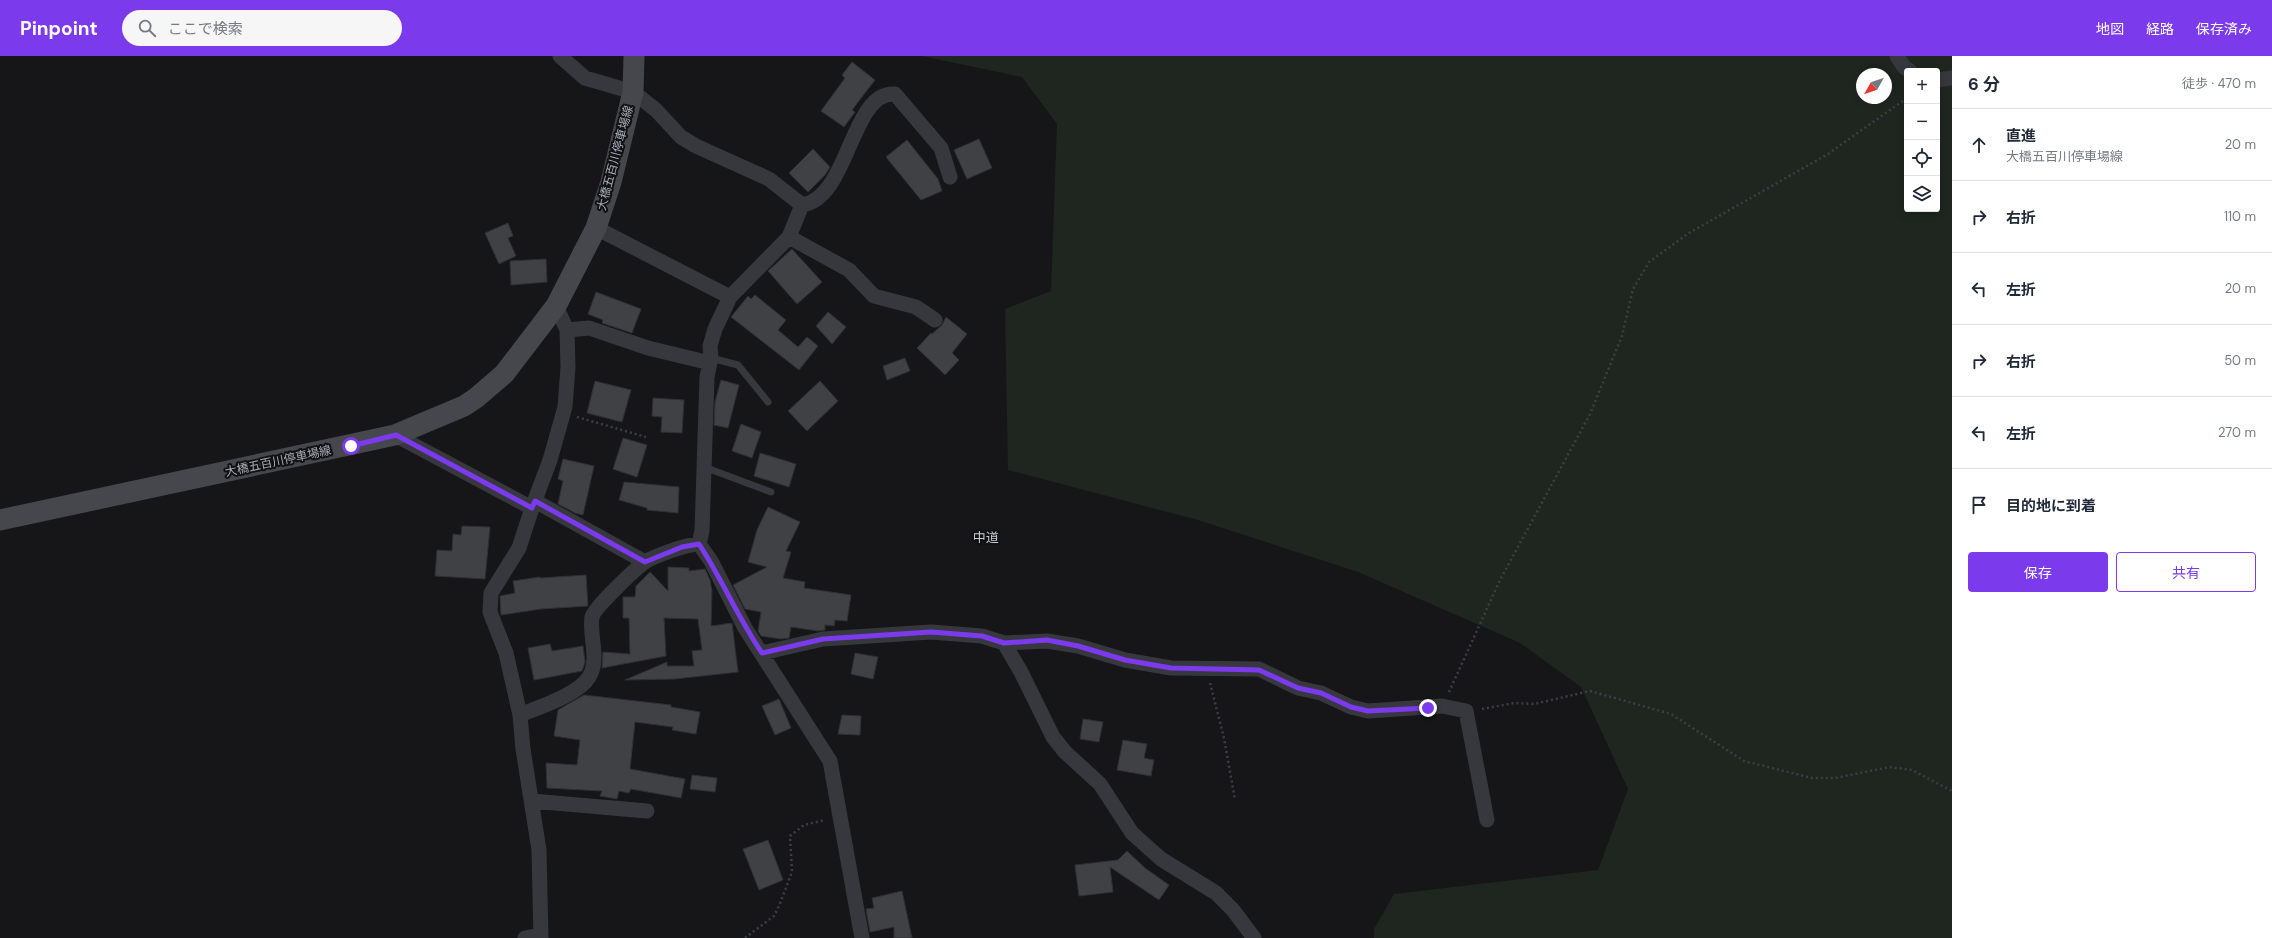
<!DOCTYPE html>
<html lang="ja">
<meta charset="utf-8">
<style>
:root{--surface:#fff;--page:#f6f6f7;--text:#1f2937;--muted:#747a83;--line:#e0e1e3;--accent:#7c3aed}
body{margin:0;font-family:"DM Sans","Noto Sans JP",sans-serif;background:var(--page);color:var(--text)}
.controls{position:absolute;right:12px;top:12px;display:grid;overflow:hidden;border-radius:4px;box-shadow:0 2px 10px #0003}
.controls button{width:36px;height:36px;display:grid;place-items:center;padding:0;border:0;border-bottom:1px solid var(--line);background:var(--surface);color:var(--text);font:20px sans-serif}
.compass{position:absolute;left:1856px;top:12px;width:36px;height:36px;border-radius:50%;background:var(--surface);box-shadow:0 2px 10px #0003;rotate:230deg}
.stop{position:absolute;width:12px;height:12px;margin:-9px;border:3px solid #7c3aed;border-radius:50%;background:#fff}
.stop.end{background:#7c3aed;border-color:#fff;box-shadow:0 1px 4px #0008}
.list{margin:0;padding:0;list-style:none}
h2{display:flex;justify-content:space-between;align-items:center;height:52px;margin:0;padding:0 16px;font-size:17px}
h2 small{font-size:13px;font-weight:400;color:var(--muted)}
.list li{display:grid;grid-template-columns:26px 1fr auto;gap:12px;align-items:center;box-sizing:border-box;height:72px;padding:0 16px;border-top:1px solid var(--line)}
.list b{display:block;font-size:15px;white-space:nowrap}
.list p{margin:0;font-size:13px;white-space:nowrap;color:var(--muted)}
.list em{font-size:13px;font-style:normal;color:var(--muted)}
.actions{display:flex;gap:8px;padding:12px 16px}
.actions a{flex:1;padding:9px 0;border:1px solid var(--accent);border-radius:4px;text-align:center;font-size:14px;color:var(--accent)}
.actions .main{background:var(--accent);color:#fff}
.icon{flex:none;width:22px;height:22px;fill:none;stroke:currentColor;stroke-width:2;stroke-linecap:round;stroke-linejoin:round}
.map{position:relative;flex:none;width:1952px;height:882px;overflow:hidden}
header{display:flex;align-items:center;gap:24px;box-sizing:border-box;height:56px;padding:0 20px;background:var(--accent);color:#fff}
header strong{font-size:19px}
nav{display:flex;gap:22px;margin-inline-start:auto;font-size:14px}
.search{width:280px;height:36px;background:var(--page);display:flex;align-items:center;gap:10px;box-sizing:border-box;padding:0 14px;border-radius:22px;color:var(--muted);font-size:15px}
main{display:flex}
aside{flex:1;background:var(--surface)}
.map>svg:first-child{display:block}
</style>
<header>
<strong>Pinpoint</strong>
<div class="search"><svg class="icon" aria-label="search" viewBox="0 0 24 24"><circle cx="10" cy="10" r="6"/><path d="M15 15l6 6"/></svg>ここで検索</div>
<nav><a>地図</a><a>経路</a><a>保存済み</a></nav>
</header>
<main>
<div class="map">
<svg width="1952" height="882" viewBox="0 0 1952 882">
<rect width="100%" height="100%" fill="#161618"/>
<path fill="#1e261f" fill-rule="evenodd" d="M922,0H1952V882H1374V873L1394,838L1598,814L1628,733L1581,631L1520,587L1358,516L1198,464L1008,414L1005,253L1051,235L1057,68L1022,21ZM1907,15H1937V153H1907ZM1862,18H1886V42H1862Z"/>
<path fill="#404145" stroke="#303034" d="M852,6L875,24L852,54L855,56L844,71L821,55L845,22L842,19Z
M979,83L992,112L967,123L954,94Z
M907,84L938,123L942,135L921,144L886,101Z
M813,93L830,111L825,119L808,136L789,117Z
M508,167L513,180L508,182L516,200L499,208L485,177Z
M792,193L822,226L797,248L768,215Z
M546,203L547,226L511,229L510,205Z
M596,236L641,253L632,277L602,267L603,264L588,258Z
M755,239L786,264L778,274L798,291L807,281L818,290L799,314L731,261L748,240L751,243Z
M828,256L846,271L832,288L816,270Z
M946,261L967,278L952,297L959,304L945,319L917,292L931,277L932,278L942,269Z
M905,302L910,315L887,324L883,310Z
M721,324L739,329L728,372L714,369L715,346Z
M595,325L631,334L622,366L587,357Z
M820,325L838,345L807,375L788,355Z
M653,342L684,344L682,377L661,376L662,361L652,360Z
M741,368L761,376L752,402L732,395Z
M623,382L647,389L637,421L613,413Z
M760,397L796,408L789,431L754,420Z
M563,403L594,410L583,459L575,457L558,448L563,425L558,423Z
M624,426L679,431L678,457L647,454V452L619,444Z
M768,451L800,466L786,495L791,496L783,522L805,526L804,532L851,539L847,565L835,564L834,570L825,569V574L818,575L791,571L789,582L781,583L761,580L758,575L761,556L745,553L733,529L767,511L748,506L757,474Z
M462,470L490,471L485,523L435,520L437,494L452,495L453,478L461,479Z
M668,511L689,512V515L705,513L710,524L712,535L711,570L732,567L738,616L675,623L625,624L667,606V610H694L692,595L702,594L698,563L664,562L666,600L602,612L603,596L630,598L629,562H623V541H635L636,530L650,516L668,535Z
M586,519L588,550L541,553L501,559L500,540L515,537L513,525L540,521V522Z
M550,588L552,595L583,590L585,606L582,615L534,624L528,592Z
M855,597L878,601L873,623L851,618Z
M584,639L671,649V651L700,656L696,678L672,674L673,671L635,666L630,713L685,723L681,742L631,733L629,737L619,735L617,743L600,740L602,735L547,732L546,707L577,709L580,684L554,680L558,654Z
M779,643L791,672L775,679L762,650Z
M842,659L861,660L860,679L838,678Z
M1083,663L1103,666L1099,686L1080,683Z
M1123,684L1147,688L1144,702L1154,704L1151,720L1117,714Z
M692,719L717,722L715,736L690,733Z
M768,784L783,824L759,834L743,793Z
M1127,795L1145,812L1169,829L1159,844L1110,811L1113,836L1079,840L1075,809L1118,804Z
M902,835L912,882H894V871L870,876L866,853L874,852L872,842Z"/>
<g fill="none" stroke-linecap="round" stroke-linejoin="round">
<path stroke="#3d3f44" stroke-width="2.5" stroke-dasharray="2 3" stroke-linecap="butt" d="M577,361L646,381
M1210,627L1224,682L1235,744
M1449,636L1500,524L1590,358L1622,280L1633,233L1649,206L1689,177L1828,98L1907,42
M1482,653L1514,647L1534,648L1590,635L1671,658L1744,705L1812,722H1835L1890,711L1912,714L1952,735
M745,882L774,860L779,850L792,816L790,780L804,769L825,764"/>
<path stroke="#37383d" stroke-width="7" d="M711,302L738,309L768,346
M704,411L771,436"/>
<path stroke="#37383d" stroke-width="15" d="M560,0L585,22L633,36L656,54L681,81L696,90L769,123L802,149L789,181L730,241L715,273L710,290L711,302L707,321L702,475L699,488L711,505L745,572L830,705L862,882
M1897,0L1904,11L1910,15
M1937,24L1952,22
M802,149C849,143 851,34 895,38L941,92L950,121
M596,172L730,241
M789,181L849,214L874,240L916,251L935,264
M567,274L589,272L648,292L710,307
M395,379L532,452
M535,445L645,506
M1004,587L1021,616L1053,681L1065,696L1100,728L1132,777L1161,803L1216,837L1233,854L1254,882
M762,597L823,583L931,576L982,580L1004,587L1047,585L1078,590L1125,604L1171,612L1259,613L1298,632L1321,637L1351,651L1368,655L1442,650L1466,655L1487,764
M520,659C539,651 578,639 589,621C600,604 589,579 592,561C594,552 636,512 645,506C654,500 688,488 699,488
M532,745L647,755
M525,882L540,879
M541,882L539,794L523,693L520,659L506,597L490,556L491,537L519,492L532,452L550,404L565,351L568,311L567,274L556,250"/>
<path stroke="#45474d" stroke-width="21" d="M0,464L395,379L464,350L476,342L504,318L556,250L596,172L611,126L633,36L634,0"/>
</g>
<g fill="none" stroke-linecap="round" stroke-linejoin="round">
<path stroke="#7c3aed" stroke-width="5" d="M351,390L396,379L532,452L535,445L645,506L682,491L699,488C722,523 738,562 762,597L823,583L931,576L982,580L1004,587L1047,584L1078,590L1125,604L1171,612L1259,614L1298,632L1321,637L1351,651L1368,655L1428,652"/>
</g>
<g text-anchor="middle" dominant-baseline="central" stroke-width="4" stroke-linejoin="round" paint-order="stroke">
<g font-size="12" fill="#a8adb8" stroke="#111113">
<text transform="translate(615 102) rotate(-75)">大橋五百川停車場線</text>
<text transform="translate(278 405) rotate(-12)">大橋五百川停車場線</text>
</g>
<g font-size="13" fill="#c9ccd4" stroke="#111113">
<text x="986" y="481">中道</text>
</g>
</g>
</svg>
<div class="controls">
<button>+</button>
<button>−</button>
<button><svg class="icon" aria-label="locate" viewBox="0 0 24 24"><circle cx="12" cy="12" r="6"/><path d="M12 2v4M12 18v4M2 12h4M18 12h4"/></svg></button>
<button><svg class="icon" aria-label="layers" viewBox="0 0 24 24"><path d="M12 4l9 5-9 5-9-5zM3 14l9 5 9-5"/></svg></button>
</div>
<svg class="compass" viewBox="-18 -18 36 36"><path d="M0-13l5 13h-10z" fill="#e53935"/><path d="M0 13l5-13h-10z" fill="#747a83"/></svg>
<div class="stop" style="left:351px;top:390px"></div>
<div class="stop end" style="left:1428px;top:652px"></div>
</div>
<aside>
<h2>6 分<small>徒歩 · 470 m</small></h2>
<ul class="list">
<li><svg class="icon" aria-label="ahead" viewBox="0 0 24 24"><path d="M12 20V5M6 11l6-6 6 6"/></svg><div><b>直進</b><p>大橋五百川停車場線</p></div><em>20 m</em></li>
<li><svg class="icon" aria-label="right" viewBox="0 0 24 24"><path d="M7 20v-9h11M14 6l5 5-5 5"/></svg><div><b>右折</b></div><em>110 m</em></li>
<li><svg class="icon" aria-label="left" viewBox="0 0 24 24"><path d="M17 20v-9H6M10 6l-5 5 5 5"/></svg><div><b>左折</b></div><em>20 m</em></li>
<li><svg class="icon" aria-label="right" viewBox="0 0 24 24"><path d="M7 20v-9h11M14 6l5 5-5 5"/></svg><div><b>右折</b></div><em>50 m</em></li>
<li><svg class="icon" aria-label="left" viewBox="0 0 24 24"><path d="M17 20v-9H6M10 6l-5 5 5 5"/></svg><div><b>左折</b></div><em>270 m</em></li>
<li><svg class="icon" aria-label="arrive" viewBox="0 0 24 24"><path d="M6 21V4h12l-3 4 3 4H6"/></svg><div><b>目的地に到着</b></div></li>
</ul>
<div class="actions"><a class="main">保存</a><a>共有</a></div>
</aside>
</main>
